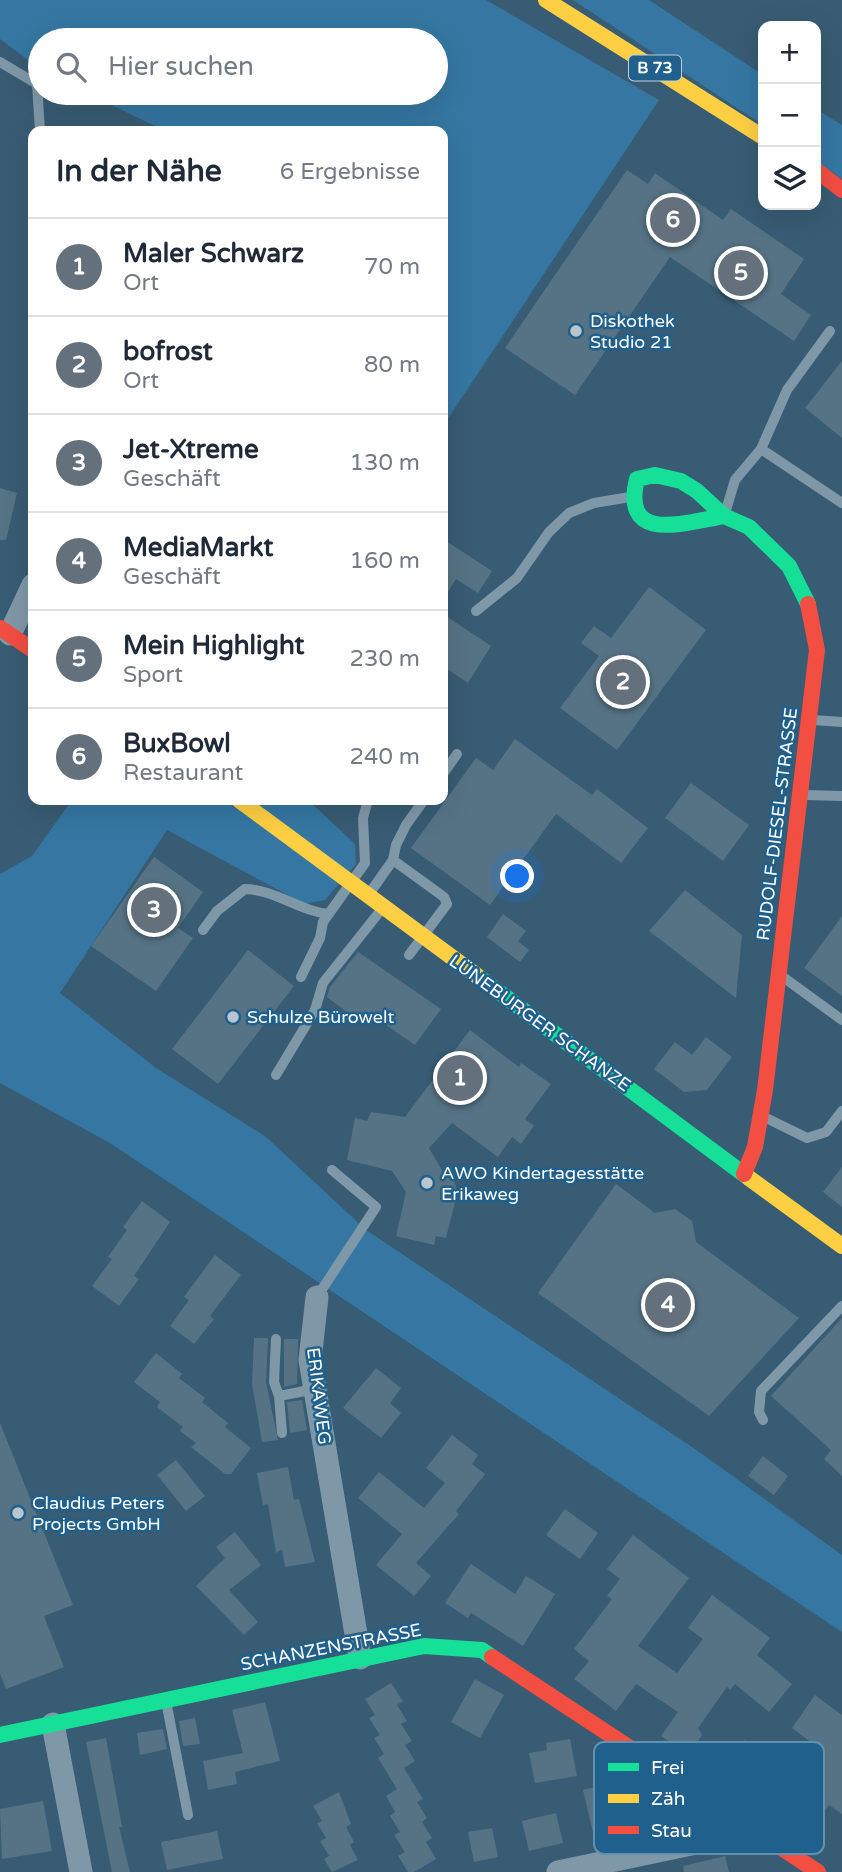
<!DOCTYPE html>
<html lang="de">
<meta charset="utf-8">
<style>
:root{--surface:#fff;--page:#f6f6f7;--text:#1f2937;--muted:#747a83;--line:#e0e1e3;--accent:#64707b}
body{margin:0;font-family:"Varela Round",sans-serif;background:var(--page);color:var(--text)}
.controls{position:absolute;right:21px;top:21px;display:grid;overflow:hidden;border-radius:14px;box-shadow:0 7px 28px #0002}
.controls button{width:63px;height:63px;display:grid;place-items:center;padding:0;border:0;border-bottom:2px solid var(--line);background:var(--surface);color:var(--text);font:35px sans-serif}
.you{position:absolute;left:518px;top:877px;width:24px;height:24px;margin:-18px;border:5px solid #fff;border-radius:50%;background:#1a73e8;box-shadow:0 0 0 10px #1a73e833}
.badge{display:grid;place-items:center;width:46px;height:46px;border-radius:50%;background:var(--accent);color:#fff;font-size:23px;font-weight:700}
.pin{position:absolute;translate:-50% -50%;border:4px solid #fff;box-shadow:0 2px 7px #0006}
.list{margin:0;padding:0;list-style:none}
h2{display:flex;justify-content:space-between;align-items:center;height:91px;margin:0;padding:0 28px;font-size:30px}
h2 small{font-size:23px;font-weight:400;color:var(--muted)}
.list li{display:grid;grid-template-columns:46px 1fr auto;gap:21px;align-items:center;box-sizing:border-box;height:98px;padding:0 28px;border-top:2px solid var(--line)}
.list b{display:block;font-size:26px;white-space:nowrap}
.list p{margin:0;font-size:23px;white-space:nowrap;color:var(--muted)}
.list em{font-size:23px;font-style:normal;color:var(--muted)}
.icon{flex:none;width:38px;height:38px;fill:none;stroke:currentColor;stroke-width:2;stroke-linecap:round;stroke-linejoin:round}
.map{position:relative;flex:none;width:842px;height:1872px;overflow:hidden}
.search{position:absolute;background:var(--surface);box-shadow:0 7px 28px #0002;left:28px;top:28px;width:420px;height:77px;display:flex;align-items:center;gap:18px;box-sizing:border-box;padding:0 24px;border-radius:38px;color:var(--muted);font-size:26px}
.panel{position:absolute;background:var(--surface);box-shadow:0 7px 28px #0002;left:28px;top:126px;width:420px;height:679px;border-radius:14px}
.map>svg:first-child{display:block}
</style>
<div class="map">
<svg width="842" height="1872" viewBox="0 0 842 1872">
<rect width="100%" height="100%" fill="#385c74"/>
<path fill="#3577a2" d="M0,0H486L659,100L443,426V131H165L87,93H436V40H40V69L0,39Z
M573,0H649L763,75V125Z
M816,109L842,125V179L816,161Z
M72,800H308L355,844L356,864L325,900L304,904L167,830L60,993L156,1068L265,1136L366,1230L695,1449L842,1555V1632L110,1143L0,1083V874L32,856Z"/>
<path fill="#567385" d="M627,170L648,184L655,173L723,220L731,209L804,259L781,294L811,315L794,341L670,257L575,395L505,348Z
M842,361V438L805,408Z
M0,488L17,493L6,540H0Z
M443,539L492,571L478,593L456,579L443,600Z
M649,587L706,630L617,750L560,708L599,656L581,643L594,626L611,638Z
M443,614L491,646L468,683L443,666Z
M515,739L592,795L597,789L648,828L621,863L556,814L490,905L411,848L476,758L493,770Z
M691,783L749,825L723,861L665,818Z
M154,857L203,892L178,928L193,938L156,991L91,946Z
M685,890L742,935L736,998L649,931Z
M503,914L526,931L518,941L529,950L520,962L487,937Z
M842,916V996L804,968Z
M248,950L294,986L218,1084L172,1049Z
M358,952L441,1009L415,1045L367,1012L360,1022L327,997L330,987Z
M470,1030L519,1067L521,1063L551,1084L525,1119L534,1126L521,1144L512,1137L498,1157L452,1123L429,1148L444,1174L453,1173L457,1194L446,1238L436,1236L434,1245L396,1236L406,1192L392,1171L347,1160L355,1118L367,1121L371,1112L405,1117Z
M706,1037L732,1057L707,1090L684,1092L654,1069L675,1042L692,1055Z
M842,1167V1207L823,1192Z
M616,1184L655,1213L675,1209L692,1221L696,1242L799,1318L709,1416L538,1293Z
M142,1201L170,1222L134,1276L139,1279L119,1306L92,1286L112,1259L108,1257L127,1230L123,1227Z
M215,1255L241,1275L210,1316L214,1319L194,1344L170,1326L189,1300L184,1297Z
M842,1318V1476L824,1459L831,1450L771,1396Z
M254,1338H268L266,1382L278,1440L262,1442L252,1384Z
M284,1339H298L297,1384L284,1387Z
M156,1353L182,1374L179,1378L205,1398L202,1402L228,1423L225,1427L251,1448L231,1474H225L191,1447L196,1443L180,1431L183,1427L157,1407L160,1402L134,1382Z
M376,1368L401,1388L390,1403L401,1413L381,1438L343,1408Z
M302,1400L307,1430L290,1433L287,1402Z
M0,1423L73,1605L44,1616L64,1667L6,1689L0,1674Z
M452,1435L478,1455L472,1464L485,1474L456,1511L459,1514L416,1563L431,1576L414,1596L376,1565L402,1534L358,1498L379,1472L424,1508L445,1483L426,1468Z
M763,1456L788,1476L774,1495L748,1476Z
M176,1460L205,1496L186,1511L157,1475Z
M288,1467L294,1500L299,1499L315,1562L285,1567L282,1549L276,1553L268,1504L263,1505L257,1473Z
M565,1509L598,1533L580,1559L546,1535Z
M235,1532L261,1565L229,1590L258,1622L244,1635L196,1586L225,1558L216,1547Z
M633,1535L689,1578L638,1646L677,1673L703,1639L688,1628L712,1595L770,1638L757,1655L792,1684L769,1712L735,1684L730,1690L727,1687L698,1728L702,1735L688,1755L661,1736L678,1712L636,1684L616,1711L574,1679L589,1661L574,1649L612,1599L607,1596L620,1579L607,1569Z
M471,1564L515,1594L526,1576L555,1594L523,1646L471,1613L468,1618L445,1603Z
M475,1679L504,1695L480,1738L451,1722Z
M391,1683L403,1701L397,1705L407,1721L401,1724L412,1741L405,1745L415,1761L404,1768L423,1799L417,1802L427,1818L422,1822L432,1838L426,1842L436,1859L414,1872H408L398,1856L405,1852L394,1835L400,1832L390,1816L395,1812L386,1796L397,1789L378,1758L384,1754L374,1738L380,1735L369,1718L375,1715L365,1699Z
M815,1695L842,1715V1814L829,1805L821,1816L812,1809L799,1827L769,1807L812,1743L792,1728Z
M265,1702L280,1761L235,1772L237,1784L208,1790L203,1761L243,1753L232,1710Z
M195,1718L200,1744L183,1746L179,1721Z
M163,1729L167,1749L140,1755L137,1733Z
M106,1738L122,1827H119L130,1872H112L86,1742Z
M570,1739L577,1776L535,1783L529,1753L547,1750L546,1743Z
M745,1740L765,1755L745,1781L726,1766Z
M612,1783L618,1808L669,1796L676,1800L682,1826L650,1834L647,1824L594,1837L583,1790Z
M339,1792L351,1824L346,1827L354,1842L350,1845L358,1860L332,1872L324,1859L329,1856L320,1841L326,1838L317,1823L322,1821L313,1806Z
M43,1801L52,1851L2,1859L0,1809Z
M556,1813L563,1843L529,1851L522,1821Z
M492,1828L498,1857L474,1862L468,1832Z
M217,1831L223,1859L167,1870L161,1842Z
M725,1856L729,1872H684L683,1866Z"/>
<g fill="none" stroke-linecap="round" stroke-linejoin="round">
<path stroke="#7f98a8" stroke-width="10" d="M0,62L37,84L40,131
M761,449L842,503
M726,510L735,480L761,449L787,390L830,331
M476,611L517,578L549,532L569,513L594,503L630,497
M813,720L842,722
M443,774L457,754
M804,795L842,796
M393,860L444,897L447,904L409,955
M369,894L393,860L396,845L406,825L424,800
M203,930L217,911L245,889C276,890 299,911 329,914
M301,977L320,938L323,922L365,863L363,818L368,800
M783,977L842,1020
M276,1075L315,1010L323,983L381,910
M764,1117L807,1138L826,1132L842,1111
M317,1297L376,1207L332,1170
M276,1339L274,1382L279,1396
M763,1420L759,1412L761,1391L842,1306
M282,1433L279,1396L315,1389
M166,1701L188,1815"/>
<path stroke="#7f98a8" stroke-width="23" d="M10,634L33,585
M317,1297L310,1360L360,1658
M53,1724L81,1872
M558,1872L753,1831"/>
<path stroke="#16e098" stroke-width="16" d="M724,516C684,523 621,544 637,479L655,475L681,481L697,491L724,516L749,527L789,566L808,604
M476,975L749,1178
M0,1735L424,1646L482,1650L492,1657"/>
<path stroke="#ffcf43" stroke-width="16" d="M546,0L763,137
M239,800L476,975
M749,1178L842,1246"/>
<path stroke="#f24e42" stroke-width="16" d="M816,170L842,190
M0,628L33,650
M744,1174L755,1147L765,1090L817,650L808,604
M492,1657L818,1872"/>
</g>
<g fill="#b9c6ce" stroke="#20608c" stroke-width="2.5">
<circle cx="576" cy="331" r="7"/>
<circle cx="233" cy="1017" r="7"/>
<circle cx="427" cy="1183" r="7"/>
<circle cx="18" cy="1513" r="7"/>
</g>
<g text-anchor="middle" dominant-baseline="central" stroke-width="5" stroke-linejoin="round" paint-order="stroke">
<rect fill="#20608c" stroke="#bccfdc" stroke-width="2" x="629" y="55.5" width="52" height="25" rx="5"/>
<g font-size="16" font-weight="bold" fill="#fff">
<text x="655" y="68">B 73</text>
</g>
<g font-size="18" fill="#fff" stroke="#20608c" text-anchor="start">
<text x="590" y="321">Diskothek<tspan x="590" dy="21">Studio 21</tspan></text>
<text x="247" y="1017">Schulze Bürowelt</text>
<text x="441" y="1173">AWO Kindertagesstätte<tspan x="441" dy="21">Erikaweg</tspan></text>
<text x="32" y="1503">Claudius Peters<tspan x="32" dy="21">Projects GmbH</tspan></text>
</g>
<g font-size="18" fill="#fff" stroke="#20608c">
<text transform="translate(777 824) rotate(-83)">RUDOLF-DIESEL-STRASSE</text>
<text transform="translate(540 1023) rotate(36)">LÜNEBURGER SCHANZE</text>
<text transform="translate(319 1396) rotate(83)">ERIKAWEG</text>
<text transform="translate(331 1647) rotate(-11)">SCHANZENSTRASSE</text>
</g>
</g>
<rect x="594" y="1742" width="230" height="112" rx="10" fill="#20608c" stroke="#6390ae" stroke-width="2"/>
<rect x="608" y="1763" width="31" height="8" fill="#16e098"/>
<rect x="608" y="1794" width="31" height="9" fill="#ffcf43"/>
<rect x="608" y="1826" width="31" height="8" fill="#f24e42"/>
<g font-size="19" fill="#fff">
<text x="651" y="1774">Frei</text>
<text x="651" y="1805">Zäh</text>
<text x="651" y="1837">Stau</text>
</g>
</svg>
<div class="controls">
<button>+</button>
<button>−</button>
<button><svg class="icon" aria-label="layers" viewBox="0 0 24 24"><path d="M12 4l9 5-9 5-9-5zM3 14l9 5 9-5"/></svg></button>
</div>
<div class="you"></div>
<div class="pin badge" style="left:460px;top:1078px">1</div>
<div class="pin badge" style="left:623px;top:682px">2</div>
<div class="pin badge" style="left:154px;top:910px">3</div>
<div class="pin badge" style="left:668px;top:1305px">4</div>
<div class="pin badge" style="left:741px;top:273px">5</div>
<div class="pin badge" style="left:673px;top:220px">6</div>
<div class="search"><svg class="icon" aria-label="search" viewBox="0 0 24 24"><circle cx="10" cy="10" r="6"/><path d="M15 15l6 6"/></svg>Hier suchen</div>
<section class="panel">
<h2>In der Nähe<small>6 Ergebnisse</small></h2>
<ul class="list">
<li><span class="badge">1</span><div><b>Maler Schwarz</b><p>Ort</p></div><em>70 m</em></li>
<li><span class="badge">2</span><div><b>bofrost</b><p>Ort</p></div><em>80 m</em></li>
<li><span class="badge">3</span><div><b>Jet-Xtreme</b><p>Geschäft</p></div><em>130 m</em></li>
<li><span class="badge">4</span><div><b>MediaMarkt</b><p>Geschäft</p></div><em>160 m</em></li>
<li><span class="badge">5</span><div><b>Mein Highlight</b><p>Sport</p></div><em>230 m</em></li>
<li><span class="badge">6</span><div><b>BuxBowl</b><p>Restaurant</p></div><em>240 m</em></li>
</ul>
</section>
</div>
